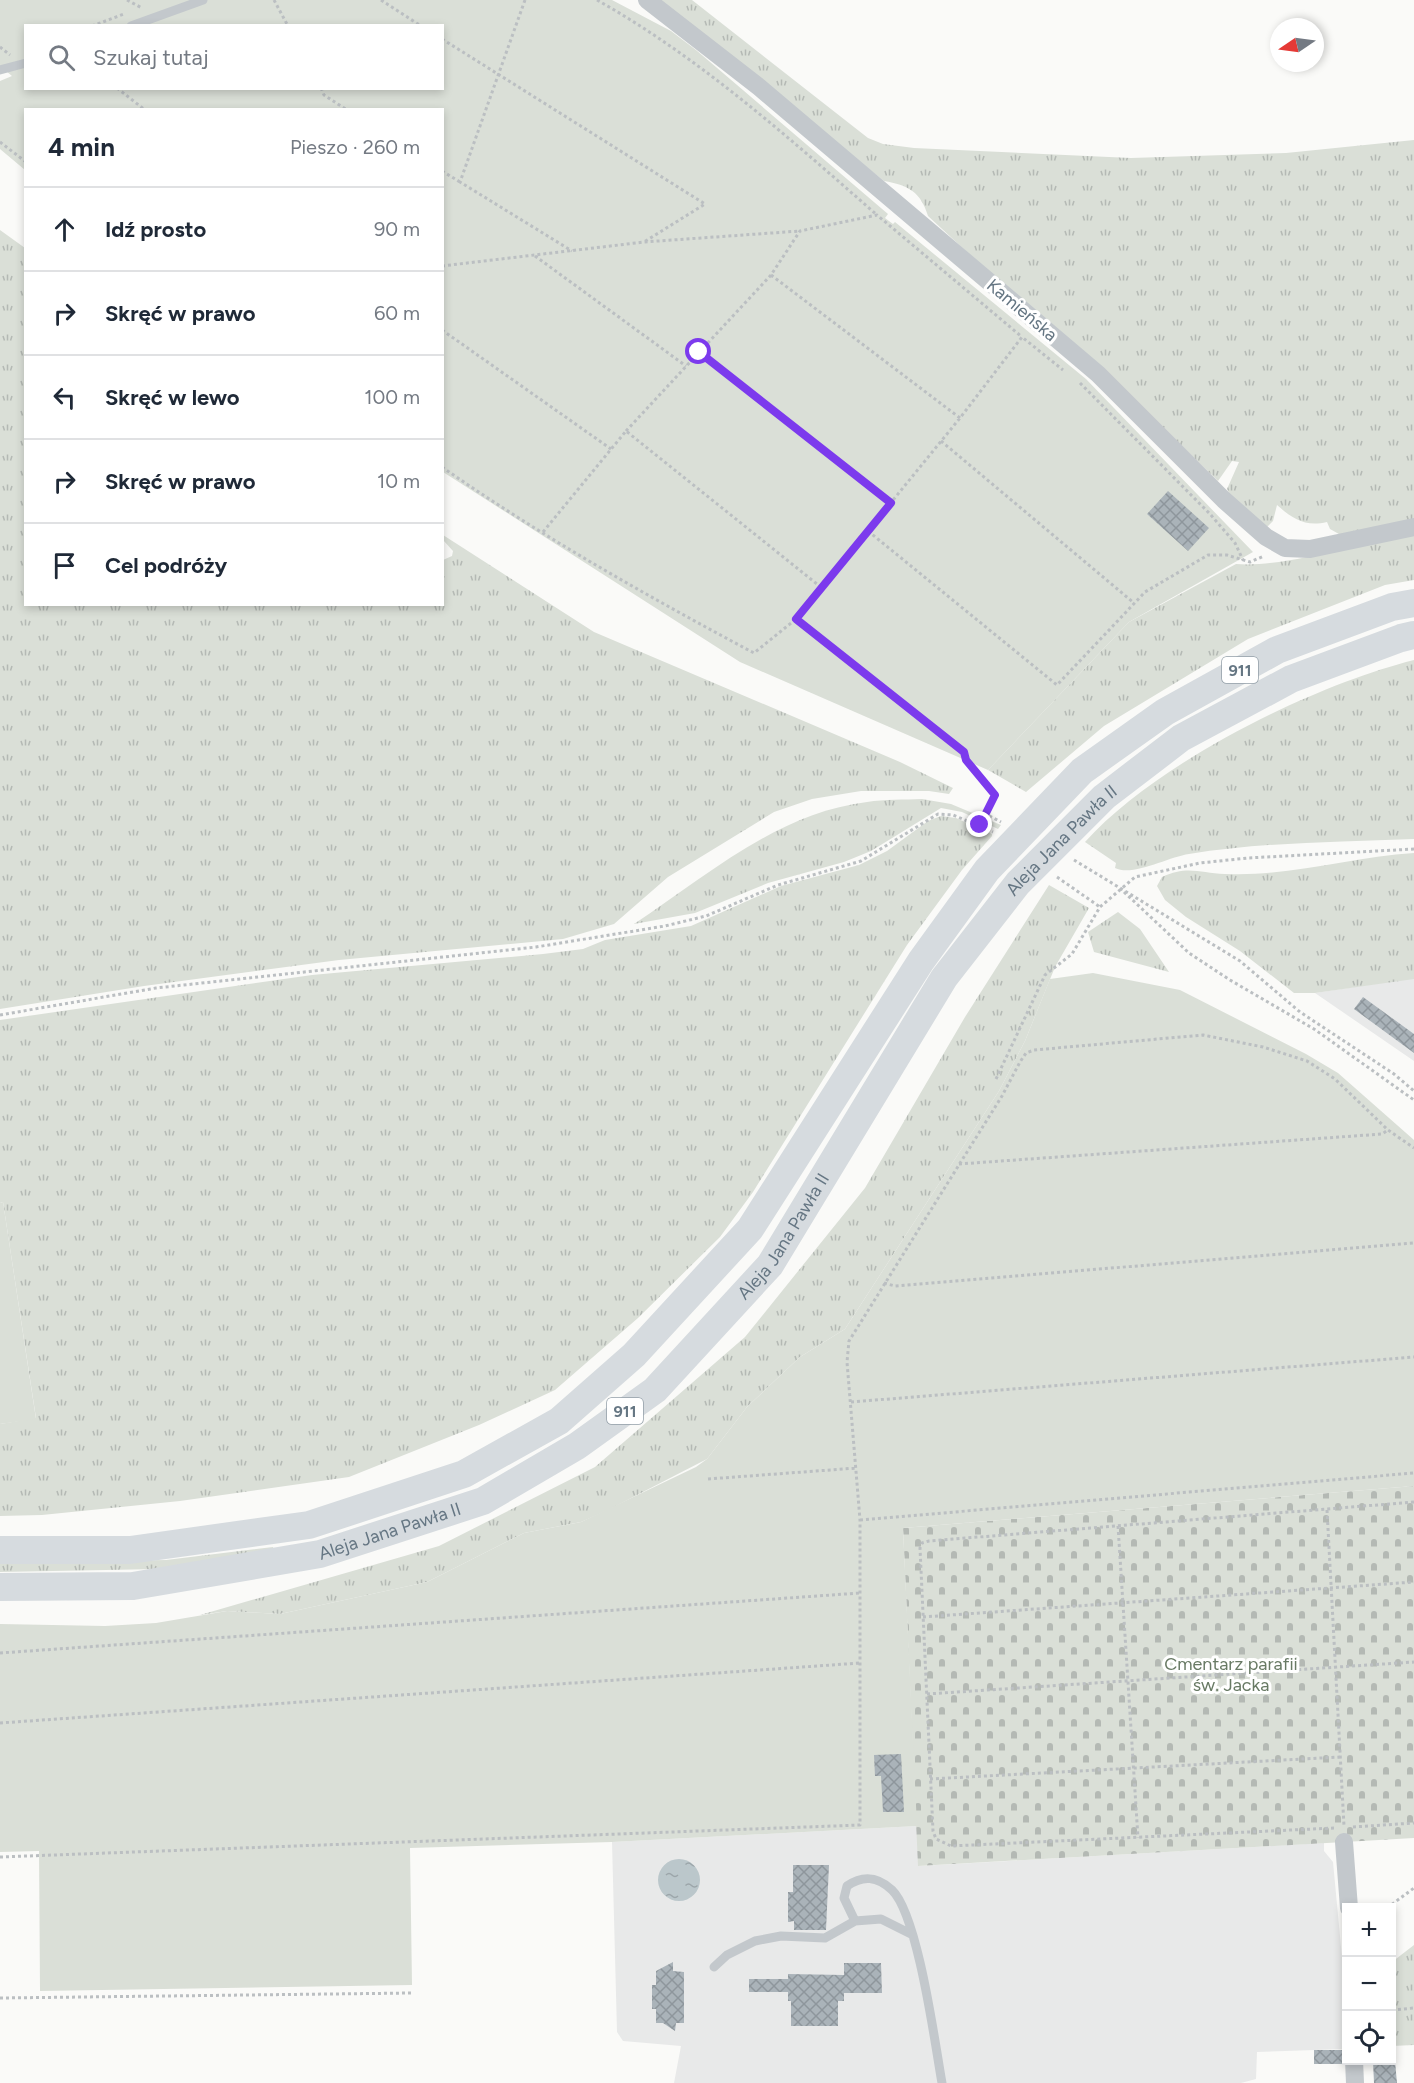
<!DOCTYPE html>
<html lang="pl">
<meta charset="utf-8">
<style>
:root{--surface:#fff;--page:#f6f6f7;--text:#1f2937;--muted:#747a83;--line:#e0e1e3}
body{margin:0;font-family:Figtree,sans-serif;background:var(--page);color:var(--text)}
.controls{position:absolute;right:18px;bottom:18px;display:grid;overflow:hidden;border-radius:0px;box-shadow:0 3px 9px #0003}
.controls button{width:54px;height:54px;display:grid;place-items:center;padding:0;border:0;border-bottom:2px solid var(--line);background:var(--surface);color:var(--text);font:30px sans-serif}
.compass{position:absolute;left:1270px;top:18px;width:54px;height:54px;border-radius:50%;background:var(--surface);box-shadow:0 3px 9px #0003;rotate:257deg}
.stop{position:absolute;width:18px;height:18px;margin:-14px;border:4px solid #7c3aed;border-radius:50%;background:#fff}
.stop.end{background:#7c3aed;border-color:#fff;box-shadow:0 2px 6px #0008}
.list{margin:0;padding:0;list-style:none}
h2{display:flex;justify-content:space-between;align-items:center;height:78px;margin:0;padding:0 24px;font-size:26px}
h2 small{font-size:20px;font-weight:400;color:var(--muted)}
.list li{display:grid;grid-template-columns:39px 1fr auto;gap:18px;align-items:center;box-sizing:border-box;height:84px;padding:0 24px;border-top:2px solid var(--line)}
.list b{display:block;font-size:22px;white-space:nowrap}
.list em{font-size:20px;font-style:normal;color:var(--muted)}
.icon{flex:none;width:33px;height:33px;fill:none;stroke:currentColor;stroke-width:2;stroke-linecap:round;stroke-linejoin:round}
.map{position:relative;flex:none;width:1414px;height:2083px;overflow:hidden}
.search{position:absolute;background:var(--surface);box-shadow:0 3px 9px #0003;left:24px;top:24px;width:420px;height:66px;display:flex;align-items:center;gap:15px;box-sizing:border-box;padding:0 21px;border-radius:0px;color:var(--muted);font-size:22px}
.panel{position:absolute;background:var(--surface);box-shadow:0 3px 9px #0003;left:24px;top:108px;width:420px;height:498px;border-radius:0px}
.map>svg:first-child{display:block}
</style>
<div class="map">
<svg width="1414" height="2083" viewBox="0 0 1414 2083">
<defs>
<pattern id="grass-tufts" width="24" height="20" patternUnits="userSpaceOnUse" patternTransform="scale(1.5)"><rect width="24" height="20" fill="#dadfd7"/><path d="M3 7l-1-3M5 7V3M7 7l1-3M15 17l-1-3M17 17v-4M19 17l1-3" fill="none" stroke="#b4b9b4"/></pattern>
<pattern id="cemetery-stones" width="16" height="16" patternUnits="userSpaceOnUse" patternTransform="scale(1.5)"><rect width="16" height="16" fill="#dadfd7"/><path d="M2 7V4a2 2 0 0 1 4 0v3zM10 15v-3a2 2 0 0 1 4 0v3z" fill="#b4b9b4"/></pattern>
<pattern id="water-ripples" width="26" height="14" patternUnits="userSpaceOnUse" patternTransform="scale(1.5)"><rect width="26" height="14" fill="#bbc7cb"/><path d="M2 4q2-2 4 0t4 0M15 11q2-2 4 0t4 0" fill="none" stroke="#9ca6aa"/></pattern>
<pattern id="building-cross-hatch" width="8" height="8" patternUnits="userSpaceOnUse" patternTransform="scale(1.5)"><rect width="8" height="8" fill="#aab3b9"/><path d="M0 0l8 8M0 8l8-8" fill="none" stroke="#8e969c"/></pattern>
</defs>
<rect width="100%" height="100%" fill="#fafaf8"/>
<path fill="#e8e9e9" d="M1414,978V1061L1315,993Z
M917,1826L919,1866L1324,1843V1851L1333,1862L1346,2000L1345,2049L1257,2052L1256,2079L1241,2083H674L681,2046L623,2041L617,2032L612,1842Z"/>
<path fill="url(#grass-tufts)" d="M657,0H692L868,138L883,144L914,148L1131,158L1286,153L1414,140V522L1346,538L1330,529L1327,522C1305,527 1293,519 1277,505L1273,521L1266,528L1231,497L1227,489L1239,462L1232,461L1218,481L1104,371L994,277L928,216C921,192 908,185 884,181Z
M0,230L25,248L26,604H442L443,560L452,556L453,551L443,540V535L594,632L900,762L953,788L949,794L929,791H861L812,799L774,812L668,877L614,924L563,939L339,960L144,986L0,1009Z
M1414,531V580L1385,585L1248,639L1104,726L1026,792L988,770L1129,622L1236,564C1285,568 1365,542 1414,531Z
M1414,660V839C1339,842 1264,842 1189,854C1168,857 1133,877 1115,868L1116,863L1085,842C1156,763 1311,686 1414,660Z
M922,799L951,804L1001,825L998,829L962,812L941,808L871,851L844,862L768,883L695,913L634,924C707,876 777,813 867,802C885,799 904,800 922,799Z
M941,816L956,818L992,834V836L962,870L907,945L753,1192L720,1237L638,1318L555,1390L479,1425L349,1477L180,1501L42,1515L0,1516V1424L36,1418L3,1202L0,1203V1020L312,975L543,954L583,949L605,940L691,926L781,886L859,865L887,851L928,821Z
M1414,853V979L1315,993H1294L1240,951L1186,917L1165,900L1157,886L1162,877C1187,865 1200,873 1225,874C1289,877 1350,857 1414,853Z
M1049,885L1089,908L1055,967L1025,1041L999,1091L845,1329L800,1357L747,1407L707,1459L606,1511L581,1522L524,1533L427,1582L280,1614L227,1611L200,1615L439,1546L595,1467L745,1337L865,1188L965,1017Z
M1118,912L1140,929L1169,972L1094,952L1088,932Z
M273,1547L275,1555L159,1569L0,1572V1563L166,1560Z
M1414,1945V2045L1392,2046V1962Z"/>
<path fill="url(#cemetery-stones)" d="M1414,1486V1838L918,1866L903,1528Z"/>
<path fill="#dadfd7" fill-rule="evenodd" d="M0,0H612L671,31L696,50L888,214L885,218L893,224L895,222L1086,379L1253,552L1129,622L988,770L740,662L443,472L442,110H26L25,170L0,149V81L12,76L0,66ZM26,26H442V88H26Z
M1093,973L1180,990L1306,1054L1338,1073L1414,1140V1486L903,1528L917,1826L612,1842L410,1848L412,1985L40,1991L39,1851L0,1852V1624L105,1626L156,1623L227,1611L280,1614L427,1582L524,1533L581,1522L696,1467L707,1459L747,1407L800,1357L845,1329L999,1091L1025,1041L1050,979Z
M3,1202L36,1419L0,1424V1203Z"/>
<path fill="url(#water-ripples)" d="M658 1880a21 21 0 1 1 42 0a21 21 0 1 1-42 0Z"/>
<path fill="url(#building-cross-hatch)" d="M1168,491L1209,528L1188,551L1147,514Z
M1363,997L1414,1034V1053L1354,1009Z
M901,1754L904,1812H883L881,1776H875L874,1755Z
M793,1865H829L826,1930H794V1921L788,1922V1892H793Z
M673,1962V1971L684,1972V2023H676L675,2031L663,2023H656V2009H652V1985H656V1971Z
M844,1963H881L882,1993H844V2001H838V2026H791V2001H788V1992H749V1979H788V1974L844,1975Z
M1314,2050H1345L1343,2064H1314Z
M1373,2061H1395L1397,2083H1374Z"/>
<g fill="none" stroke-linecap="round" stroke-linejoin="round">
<path stroke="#bbbfc2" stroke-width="3" stroke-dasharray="3 3" stroke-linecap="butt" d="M127,0L142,8
M274,0L288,26
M381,0L421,26
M525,0L460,182L572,251
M597,0C700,58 789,138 877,215
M92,26L124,14
M442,39L705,204L644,242
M0,47L10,55
M117,88L145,110
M321,88L324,95L347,110
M0,142L26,162
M442,171L460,182
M535,256L686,366
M442,266L644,242L800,231
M442,330L611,449
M699,352L891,503
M1080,383L1210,514L1235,543L1243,560
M960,418L771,275L800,231L877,215L1022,337
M626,431L771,275
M941,441L1134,603
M442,467C541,536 647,596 754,653L796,619
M868,531L1057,685L1145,592L1208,555H1227L1250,562L1264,556
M543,532L626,431L822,588
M984,813L1001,822
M980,825L995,795L966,760L965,752L796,619L960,418L1022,337L1063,370
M1074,860L1240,961L1300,1012L1394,1074L1414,1091
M1057,877L1100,907
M1124,892L1189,953L1230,980L1314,1029L1414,1100
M0,1015L156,988L536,947L665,926L706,916L778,885L861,861L938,814L953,815L993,832
M996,1079L1045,975L1072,954L1100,907L1135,877L1200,863L1248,858L1414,849
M959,1164L1382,1134L1388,1130
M884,1283L895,1286L1414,1243
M851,1402L1414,1357
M708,1479L857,1468
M1327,1510L1344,1826
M860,1520L1414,1473
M1118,1526L1138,1838
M923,1617L1414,1582
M0,1653L860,1593
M927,1694L1414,1662
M0,1723L860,1663
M930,1779L1340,1757
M1353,1827L1414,1823
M1334,1828L951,1846L936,1839L933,1831L920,1548L922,1543L929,1541L1414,1502
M0,1857L860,1825V1520L847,1362L849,1341L1002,1096L1020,1062L1026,1053L1034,1050L1203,1035L1263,1047L1307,1061L1335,1079L1388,1130L1414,1148
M1387,1908L1414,1888
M0,1998L412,1993
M1392,2010L1414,2008"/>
<path stroke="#c3c8cc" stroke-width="9" d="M131,26L203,0
M0,70L26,63
M911,1934L881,1919L855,1921L844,1898L847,1886C863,1875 877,1876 892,1890C918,1915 935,2044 942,2083
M714,1967L727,1955L755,1941L781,1936L825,1938L855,1921"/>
<path stroke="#c3c8cc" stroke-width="18" d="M647,0L759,87L1098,374L1224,500L1266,537L1285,548L1310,549L1414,527
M1344,1842L1349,1908
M1354,2060L1355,2083"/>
<g stroke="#d6dbdf" stroke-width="28">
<path d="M0,1550H130L309,1525L464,1474L559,1421L634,1355L750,1229L921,961L987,870L1082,771L1165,712L1277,650L1392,607L1414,603"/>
<path id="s1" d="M0,1587L133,1586L320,1554L483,1501L577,1446L655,1390L770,1265L944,978L1018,883L1104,797L1181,738L1291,679L1401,638L1414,635"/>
</g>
</g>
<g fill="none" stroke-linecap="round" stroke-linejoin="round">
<path stroke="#7c3aed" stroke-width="8" d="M699,352L891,503L796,619L964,752L966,760L995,795L980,825"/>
</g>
<g text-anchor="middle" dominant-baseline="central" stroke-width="6" stroke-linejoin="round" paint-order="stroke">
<g fill="#fff" stroke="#939fa8" stroke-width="1.5">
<rect x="1222" y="657" width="36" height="26" rx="4.5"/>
<rect x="607" y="1398" width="36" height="26" rx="4.5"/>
</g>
<g font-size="16" font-weight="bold" fill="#657683">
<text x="1240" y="670">911</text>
<text x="625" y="1411">911</text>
</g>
<g font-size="18" fill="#657683" stroke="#fff">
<text transform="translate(1022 310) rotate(40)">Kamieńska</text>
<text stroke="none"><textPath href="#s1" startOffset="1386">Aleja Jana Pawła II</textPath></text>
<text stroke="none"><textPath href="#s1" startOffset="900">Aleja Jana Pawła II</textPath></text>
<text stroke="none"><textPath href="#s1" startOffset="396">Aleja Jana Pawła II</textPath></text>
</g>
<g font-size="18" fill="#687a64" stroke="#fff">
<text x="1231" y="1664">Cmentarz parafii<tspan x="1231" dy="21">św. Jacka</tspan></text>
</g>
</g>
</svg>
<div class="controls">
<button>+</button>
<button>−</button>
<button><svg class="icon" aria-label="locate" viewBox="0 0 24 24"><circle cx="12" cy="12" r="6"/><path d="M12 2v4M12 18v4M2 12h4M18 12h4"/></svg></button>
</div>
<svg class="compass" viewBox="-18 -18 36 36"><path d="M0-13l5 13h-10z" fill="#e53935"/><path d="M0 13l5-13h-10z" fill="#747a83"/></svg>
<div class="stop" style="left:699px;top:352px"></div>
<div class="stop end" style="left:980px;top:825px"></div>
<div class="search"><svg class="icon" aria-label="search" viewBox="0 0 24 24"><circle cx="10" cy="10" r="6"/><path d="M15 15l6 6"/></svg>Szukaj tutaj</div>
<section class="panel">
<h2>4 min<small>Pieszo · 260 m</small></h2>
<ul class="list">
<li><svg class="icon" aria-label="ahead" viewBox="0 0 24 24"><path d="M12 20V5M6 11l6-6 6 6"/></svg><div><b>Idź prosto</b></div><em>90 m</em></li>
<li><svg class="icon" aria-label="right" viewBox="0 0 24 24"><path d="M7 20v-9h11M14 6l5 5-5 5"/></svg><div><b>Skręć w prawo</b></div><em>60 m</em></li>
<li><svg class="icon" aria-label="left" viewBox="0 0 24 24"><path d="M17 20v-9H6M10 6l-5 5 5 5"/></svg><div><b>Skręć w lewo</b></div><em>100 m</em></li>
<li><svg class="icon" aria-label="right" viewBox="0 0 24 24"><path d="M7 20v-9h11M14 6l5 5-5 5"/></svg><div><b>Skręć w prawo</b></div><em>10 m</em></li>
<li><svg class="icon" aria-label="arrive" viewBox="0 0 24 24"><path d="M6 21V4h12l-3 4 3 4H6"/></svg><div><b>Cel podróży</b></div></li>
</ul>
</section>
</div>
